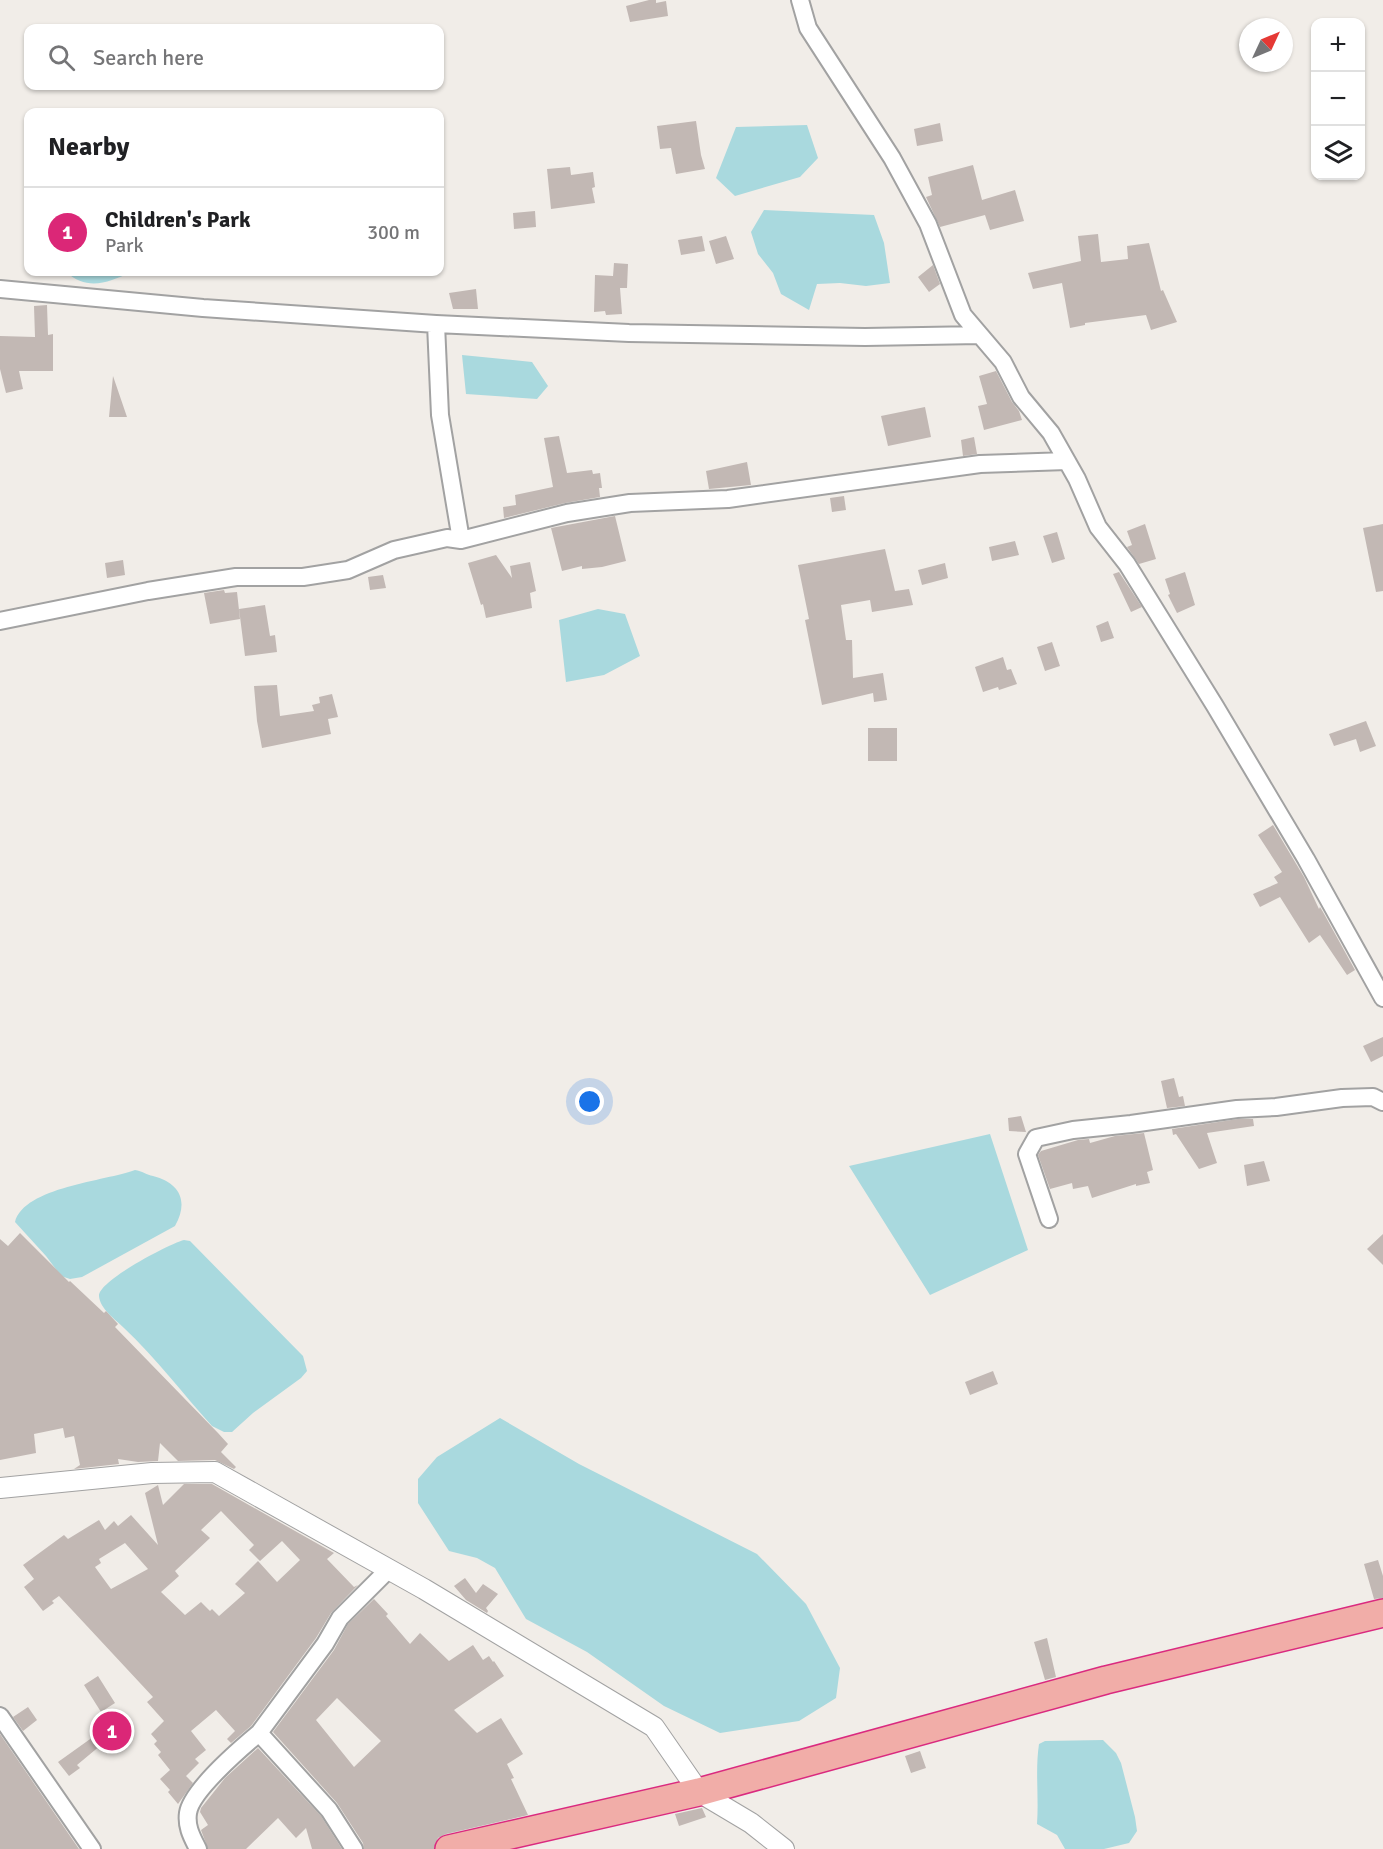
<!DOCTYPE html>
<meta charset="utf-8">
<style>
:root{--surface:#fff;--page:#f6f6f6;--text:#202124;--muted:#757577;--line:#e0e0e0;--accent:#db2777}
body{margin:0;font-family:Signika,sans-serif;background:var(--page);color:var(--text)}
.controls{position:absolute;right:18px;top:18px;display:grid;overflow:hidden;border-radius:12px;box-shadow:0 2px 4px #0004}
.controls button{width:54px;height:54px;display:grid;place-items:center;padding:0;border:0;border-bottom:2px solid var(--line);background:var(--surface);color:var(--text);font:30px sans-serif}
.compass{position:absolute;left:1239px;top:18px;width:54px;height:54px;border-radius:50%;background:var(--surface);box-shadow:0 2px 4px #0004;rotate:46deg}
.you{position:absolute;left:590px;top:1102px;width:21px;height:21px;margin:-15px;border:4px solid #fff;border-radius:50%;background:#1a73e8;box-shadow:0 0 0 9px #1a73e833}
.badge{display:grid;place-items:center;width:39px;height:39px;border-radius:50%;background:var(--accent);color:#fff;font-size:20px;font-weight:700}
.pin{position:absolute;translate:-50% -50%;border:3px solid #fff;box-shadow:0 2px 6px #0006}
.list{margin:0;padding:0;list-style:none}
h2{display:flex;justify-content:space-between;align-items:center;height:78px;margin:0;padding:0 24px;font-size:26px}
h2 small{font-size:20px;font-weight:400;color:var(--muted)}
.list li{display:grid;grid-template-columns:39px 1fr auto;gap:18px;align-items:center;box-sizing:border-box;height:90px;padding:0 24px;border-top:2px solid var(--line)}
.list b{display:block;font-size:22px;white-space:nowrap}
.list p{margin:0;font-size:20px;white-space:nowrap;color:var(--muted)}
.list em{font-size:20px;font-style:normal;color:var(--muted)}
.icon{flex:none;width:33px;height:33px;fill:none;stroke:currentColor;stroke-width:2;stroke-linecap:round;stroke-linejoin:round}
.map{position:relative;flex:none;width:1383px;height:1849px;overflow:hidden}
.search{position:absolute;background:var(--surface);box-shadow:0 2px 4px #0004;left:24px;top:24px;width:420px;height:66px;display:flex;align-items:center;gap:15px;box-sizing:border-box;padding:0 21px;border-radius:12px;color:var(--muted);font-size:22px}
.panel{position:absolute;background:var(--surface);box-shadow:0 2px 4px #0004;left:24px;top:108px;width:420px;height:168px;border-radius:12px}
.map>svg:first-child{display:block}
</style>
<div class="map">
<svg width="1383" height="1849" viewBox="0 0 1383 1849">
<rect width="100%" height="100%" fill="#f1ede8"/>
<path fill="#a9d9de" d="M807,125L818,158L800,177L735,196L716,178L736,127Z
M764,210L874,215L884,243L890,283L866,286L840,283L817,284L809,310L781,294L773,273L758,254L751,232Z
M66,272H131C108,283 87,291 66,272Z
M462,355L532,362L548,386L537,399L466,394Z
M598,609L625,614L640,656L604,675L566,682L559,620Z
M990,1134L1028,1250L930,1295L849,1166Z
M135,1170C142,1171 147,1175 153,1176C180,1183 189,1201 175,1226L82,1277L70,1279L61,1276L46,1256L15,1222C24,1187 106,1181 135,1170Z
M184,1240L190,1241L303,1356L307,1371L301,1378L253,1413L232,1432H224L212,1426C183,1394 156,1358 124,1328C115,1319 100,1309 99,1296C98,1281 169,1244 184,1240Z
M500,1418L579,1464L757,1554L806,1604L840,1668L836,1698L799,1721L720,1733L664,1706L587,1652L526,1619L495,1568L477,1558L449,1551L418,1503V1479L437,1457Z
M1103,1740L1116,1753L1121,1763L1135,1817L1137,1831L1129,1843L1104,1849H1065L1057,1835L1037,1824C1039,1797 1035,1771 1039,1744L1045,1741Z"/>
<path fill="#c2b8b4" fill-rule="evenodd" d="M649,0H656V3L666,1L668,16L630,22L626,6Z
M696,121L701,155L705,169L676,174L671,148L660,149L657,126Z
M940,123L943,141L917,146L914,129Z
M973,165L982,200L1015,190L1024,221L990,230L985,215L940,227L926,197L932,195L928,177Z
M570,167L571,175L593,172L595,187L592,188L595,203L551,209L547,169Z
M535,211L536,227L514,229L513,213Z
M1098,234L1101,262L1128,259L1127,246L1149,243L1161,291L1163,290L1177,322L1151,330L1146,315L1085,323V325L1070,328L1062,283L1033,289L1028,273L1081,261L1078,236Z
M702,236L705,251L681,255L678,240Z
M726,236L734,259L716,264L709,241Z
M614,263L628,264L627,288H620L622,314L606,315L605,311L594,312L595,275L613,276Z
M933,265L940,284L929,292L918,277Z
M476,289L478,309H453L449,293Z
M47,305L48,335L53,334V371H19L23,389L6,393L0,369V336L35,337L34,306Z
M996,371L1012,402L1019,411L1022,420L984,430L978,406L987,404L979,376Z
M113,376L127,417H109Z
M925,407L931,437L888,446L881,416Z
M559,436L567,473L592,470L593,474L600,473L602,488H599L600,497L565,503L504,518L503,507L516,505L515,495L553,487L544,438Z
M974,437L977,454L963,456L961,440Z
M747,462L751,485L709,489L706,471Z
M844,496L846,510L832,512L830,498Z
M615,516L626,561L602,567L582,569V566L562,571L551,528Z
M1145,524L1156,559L1139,564L1127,547L1132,545L1127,531Z
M1383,524V591L1376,592L1363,528Z
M1057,532L1065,559L1052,563L1043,536Z
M1015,541L1019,555L992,561L989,547Z
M885,549L895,591L909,589L913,605L872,612L870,600L841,605L846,640H852L853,678L883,673L887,700L874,702L873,693L822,705L805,620L809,619L798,565Z
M496,555L512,578L510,566L530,562L536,591L530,593L532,608L486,618L483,604L481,605L468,563Z
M123,560L125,575L107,578L105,563Z
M945,563L948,578L922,585L918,570Z
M1119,572L1142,607L1131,612L1113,574Z
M1185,572L1195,605L1177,613L1168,595L1170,594L1165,579Z
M383,575L386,588L370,590L368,577Z
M224,590L225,593L237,592L240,619L210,624L204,593Z
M265,605L270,636L275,635L277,652L245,656L239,609Z
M1108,621L1114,638L1101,642L1096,626Z
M1052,642L1060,666L1045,671L1037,647Z
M1003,657L1007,670L1011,669L1017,684L999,690L998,687L983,692L975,667Z
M277,685L280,716L314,711L312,705L320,703L319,697L332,694L338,717L328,719L331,734L262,748L257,721L254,686Z
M1366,721L1376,746L1360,752L1356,739L1334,746L1329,734Z
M868,728H897V761H868Z
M1273,825L1304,877L1319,909L1320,907L1323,912L1355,970L1347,975L1320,935L1309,943L1280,897L1260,907L1253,894L1278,883L1274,877L1282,872L1258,835Z
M1383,1037V1056L1371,1062L1363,1046Z
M1174,1078L1179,1097L1183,1096L1185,1106L1167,1108L1161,1081Z
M1021,1116L1026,1132L1009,1131L1008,1118Z
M1238,1119H1253L1254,1126L1207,1133L1217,1163L1199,1169L1176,1134L1173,1135L1172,1129Z
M1144,1133L1153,1170L1147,1172L1150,1183L1136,1186V1184L1092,1198L1088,1186L1073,1189L1072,1183L1050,1189L1038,1155L1041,1151L1078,1140L1089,1139L1090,1143L1115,1136Z
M1264,1161L1270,1181L1247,1186L1244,1165Z
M20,1233L69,1282L70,1281L104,1313L106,1311L118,1324L115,1327L218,1433L228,1444L221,1452L236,1467L234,1469L215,1460L178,1461L160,1443L158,1461L138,1462L118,1459L119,1464L74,1469L80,1465L74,1436L65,1438L63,1428L34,1434L36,1453L0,1460V1239L8,1246Z
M1383,1234V1265L1367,1249Z
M993,1371L998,1384L970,1395L965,1382Z
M184,1484H212L334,1553L327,1559L354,1587L358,1585L331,1613L316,1638L251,1726L231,1743L227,1739L235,1731L216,1710L191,1731L206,1750L195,1759L199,1763L186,1776L193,1783L178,1804L168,1792L170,1790L160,1779L170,1770L158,1755L161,1752L154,1744L157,1741L151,1734L164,1721L147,1702L153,1697L59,1596L52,1601L54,1603L43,1611L24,1587L34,1579L23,1565L64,1535L68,1539L99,1520L105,1530L114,1521L118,1526L131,1515L158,1545L145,1493L158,1485L163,1505ZM221,1511L254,1545L249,1550L260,1561L282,1541L300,1560L277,1582L258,1561L235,1584L245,1593L219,1616L212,1609L210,1611L201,1602L185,1615L161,1592L179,1576L175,1571L210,1538L201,1530ZM125,1543L148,1569L111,1589L95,1567L101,1563L99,1559Z
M1378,1560L1383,1576V1598L1374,1599L1364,1564Z
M465,1578L476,1593L483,1584L498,1594L486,1608L488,1611L487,1613L466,1600L454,1586Z
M374,1599L388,1614L386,1616L410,1644L420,1633L449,1661L473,1645L483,1660L489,1656L493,1662L494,1661L504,1676L454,1710L477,1733L501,1718L523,1754L507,1764L514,1778L511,1779L528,1815L446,1834L438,1838L434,1849H364L363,1843L337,1803L273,1732L334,1650L348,1624ZM337,1698L381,1741L354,1767L316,1720Z
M1047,1638L1056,1677L1045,1680L1034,1642Z
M98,1676L115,1703L101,1712L84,1685Z
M28,1707L37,1720L23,1731L13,1717Z
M100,1732L107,1740L77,1765L80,1768L69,1776L58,1762Z
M0,1734L79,1849H0Z
M258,1748L321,1816L342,1849H312L306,1828L296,1838L278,1818L246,1849H208L201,1830L208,1825L200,1812L201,1808L225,1778Z
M920,1751L926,1768L911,1773L905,1756Z
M702,1808L706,1817L679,1826L675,1814Z"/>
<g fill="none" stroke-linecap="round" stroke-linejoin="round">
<g stroke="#a2a2a2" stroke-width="20">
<path id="minor" d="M800,0L808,28L892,158L928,224L963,315L1003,362L1021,397L1051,433L1077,479L1098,527L1127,564L1215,706L1306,859L1383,998
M0,289L203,308L436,324L629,333L865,337L980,335
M436,324L440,415L461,540
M0,621L148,591L236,577H303L348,570L394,550L447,538L461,540L567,513L630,503L728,499L980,464L1067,461
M1049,1219L1027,1154L1036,1138L1073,1130L1131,1124L1237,1109L1276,1107L1342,1098L1373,1097L1383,1102
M0,1716L92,1849
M259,1733L325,1644L340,1618L389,1569
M198,1849C192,1837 186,1827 188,1813C191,1791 241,1748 259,1733L329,1810L354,1849"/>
</g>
<g stroke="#a2a2a2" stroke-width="22">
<path id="tertiary" d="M0,1488L152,1473L215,1472L424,1589L654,1727L699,1792L751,1823L784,1849"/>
</g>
<g stroke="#da2a7f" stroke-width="30">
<path id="trunk" d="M449,1849L699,1792L1106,1680L1383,1613"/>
</g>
<use href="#minor" stroke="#fff" stroke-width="16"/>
<use href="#tertiary" stroke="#fff" stroke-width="20"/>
<use href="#trunk" stroke="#f1ada8" stroke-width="27"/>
</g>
</svg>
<div class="controls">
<button>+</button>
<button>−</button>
<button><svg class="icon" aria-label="layers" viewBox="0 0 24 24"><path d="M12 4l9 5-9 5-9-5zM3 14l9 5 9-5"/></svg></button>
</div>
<svg class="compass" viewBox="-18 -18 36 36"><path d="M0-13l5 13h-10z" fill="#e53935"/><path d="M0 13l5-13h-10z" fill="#757577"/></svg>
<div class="you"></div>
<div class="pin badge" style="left:112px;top:1731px">1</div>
<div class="search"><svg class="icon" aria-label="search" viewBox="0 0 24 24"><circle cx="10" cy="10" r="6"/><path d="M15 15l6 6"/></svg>Search here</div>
<section class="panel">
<h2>Nearby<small></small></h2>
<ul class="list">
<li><span class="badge">1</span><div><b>Children's Park</b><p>Park</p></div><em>300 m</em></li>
</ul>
</section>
</div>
